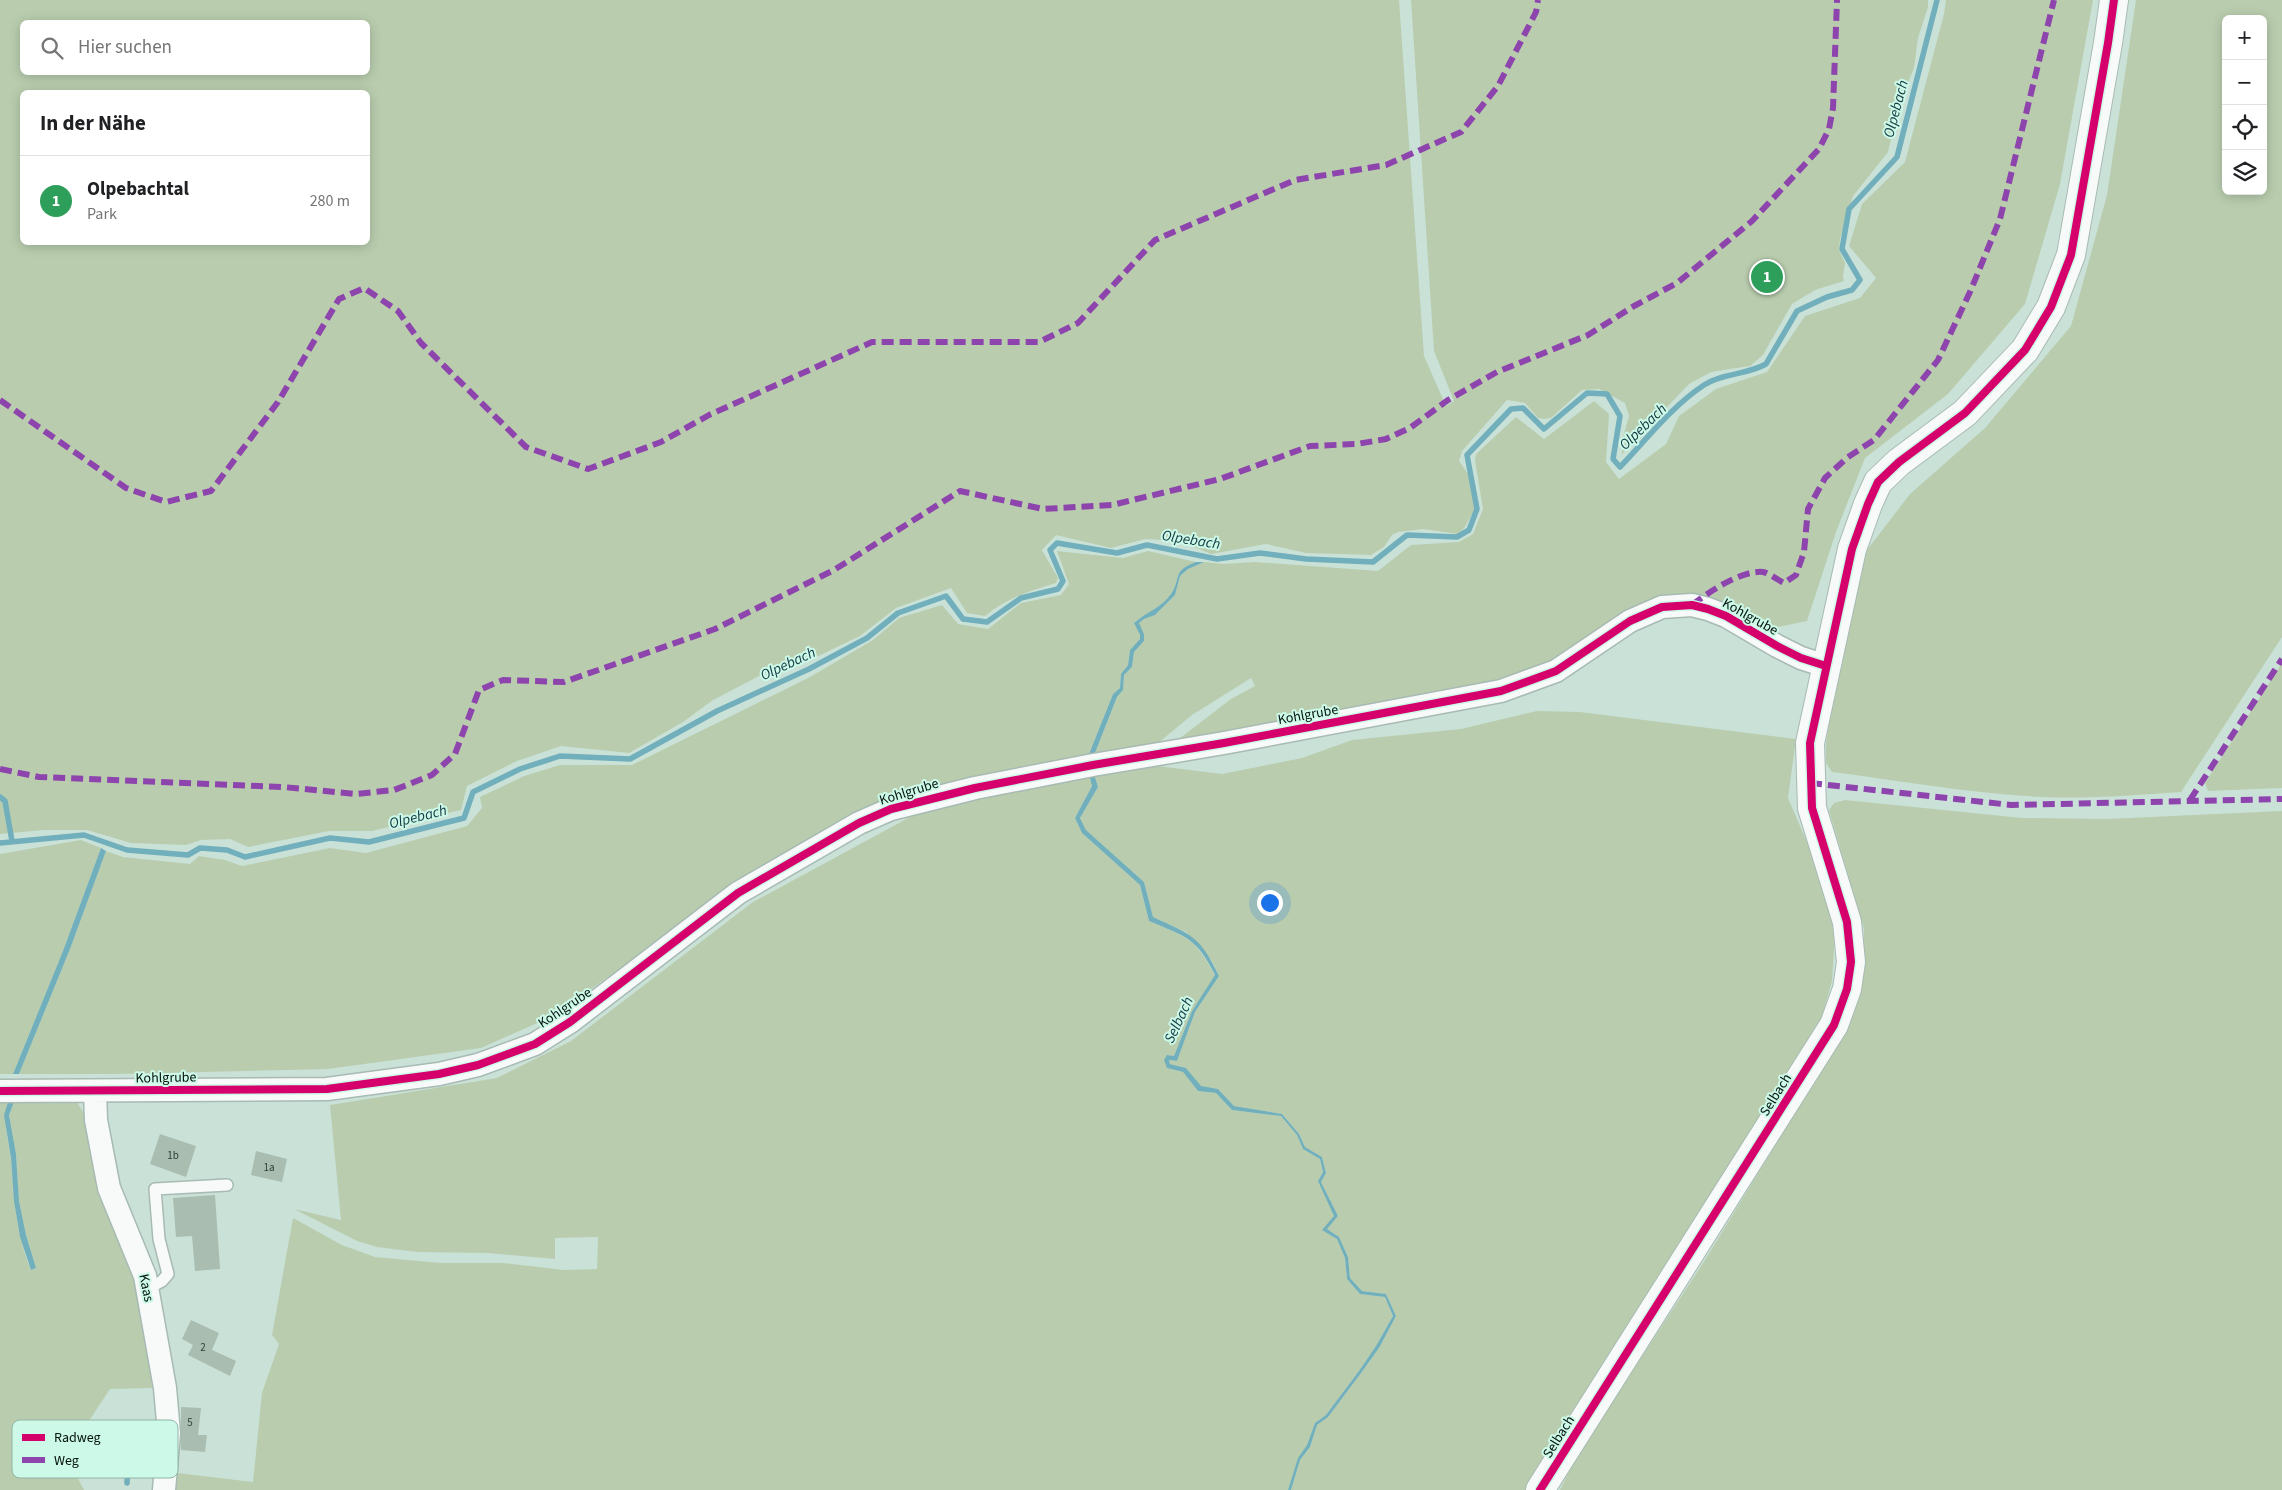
<!DOCTYPE html>
<html lang="de">
<meta charset="utf-8">
<style>
:root{--surface:#fff;--page:#f6f6f6;--text:#202124;--muted:#757577;--line:#e0e0e0;--accent:#db2777}
body{margin:0;font-family:"Source Sans 3",sans-serif;background:var(--page);color:var(--text)}
.controls{position:absolute;right:15px;top:15px;display:grid;overflow:hidden;border-radius:8px;box-shadow:0 2px 12px #0003}
.controls button{width:45px;height:45px;display:grid;place-items:center;padding:0;border:0;border-bottom:1px solid var(--line);background:var(--surface);color:var(--text);font:25px sans-serif}
.you{position:absolute;left:1269px;top:902px;width:18px;height:18px;margin:-12px;border:4px solid #fff;border-radius:50%;background:#1a73e8;box-shadow:0 0 0 8px #1a73e833}
.badge{display:grid;place-items:center;width:32px;height:32px;border-radius:50%;background:var(--accent);color:#fff;font-size:16px;font-weight:700}
.pin{position:absolute;translate:-50% -50%;border:2px solid #fff;box-shadow:0 1px 5px #0006}
.list{margin:0;padding:0;list-style:none}
h2{display:flex;justify-content:space-between;align-items:center;height:65px;margin:0;padding:0 20px;font-size:21px}
h2 small{font-size:16px;font-weight:400;color:var(--muted)}
.list li{display:grid;grid-template-columns:32px 1fr auto;gap:15px;align-items:center;box-sizing:border-box;height:90px;padding:0 20px;border-top:1px solid var(--line)}
.list b{display:block;font-size:19px;white-space:nowrap}
.list p{margin:0;font-size:16px;white-space:nowrap;color:var(--muted)}
.list em{font-size:16px;font-style:normal;color:var(--muted)}
.icon{flex:none;width:28px;height:28px;fill:none;stroke:currentColor;stroke-width:2;stroke-linecap:round;stroke-linejoin:round}
.map{position:relative;flex:none;width:2282px;height:1490px;overflow:hidden}
.search{position:absolute;background:var(--surface);box-shadow:0 2px 12px #0003;left:20px;top:20px;width:350px;height:55px;display:flex;align-items:center;gap:12px;box-sizing:border-box;padding:0 18px;border-radius:8px;color:var(--muted);font-size:19px}
.panel{position:absolute;background:var(--surface);box-shadow:0 2px 12px #0003;left:20px;top:90px;width:350px;height:155px;border-radius:8px}
.map>svg:first-child{display:block}
</style>
<div class="map">
<svg width="2282" height="1490" viewBox="0 0 2282 1490">
<rect width="100%" height="100%" fill="#cae1d8"/>
<path fill="#b9cdae" fill-rule="evenodd" d="M0,0H1399L1424,356L1446,406L1454,401L1434,351L1411,0H1928V7L1918,38L1914,68L1899,104L1888,152L1853,196L1840,239L1839,250L1845,263L1843,276L1844,281L1815,290L1792,304L1763,355L1750,366L1711,372L1689,384L1621,455L1625,442L1622,441L1629,416L1625,403L1599,389L1582,390L1551,418L1544,419L1538,418L1525,403L1507,400L1462,451L1459,461L1468,474L1475,509L1465,527L1458,534L1423,529L1398,532L1392,535L1384,547L1371,555L1306,553L1266,544L1211,554L1180,541L1145,539L1111,548L1056,535L1042,550L1058,578L1056,583C1029,591 1007,598 985,616L967,613L951,588L896,608L860,636L808,661L771,670L713,700L683,722L629,753L561,746L517,761L467,786L461,810L372,831H329L248,847L230,839L201,840L186,845L131,843L87,830H44L0,834ZM368,22V72H22V22ZM368,92V242H22V92Z
M1946,0H2093L2060,184L2025,304L1948,394L1865,458L1836,532L1807,621L1768,629L1720,601L1688,595L1554,664L1496,686L1171,745L1231,699L1255,686L1251,678L1192,715L1152,748L1093,758L1117,697L1123,690L1124,675L1132,667L1134,652L1144,641V634L1138,623L1144,619L1155,615L1175,595L1180,576L1188,569L1204,562L1223,564L1255,562L1378,571L1411,545L1459,542L1473,534L1483,509L1475,461L1476,454L1516,417L1544,439L1594,401L1609,414L1606,462L1619,479L1666,444L1679,416L1716,389L1767,372L1805,316L1860,298L1876,278L1849,246L1862,204L1905,162L1944,14Z
M2136,0H2282V637L2181,792C2135,795 2090,799 2044,797C1973,794 1902,781 1832,772L1826,763V743L1833,698L1867,550L1910,494L1985,428L2071,326L2107,195ZM2226,19H2263V191H2226Z
M1057,551L1123,558L1148,551L1196,562C1171,571 1182,578 1171,594C1161,608 1146,612 1134,623L1140,635V639L1130,650L1128,665L1121,674L1120,688L1113,694L1087,759L920,790L860,811L740,883L553,1016L481,1048L328,1069L119,1074H19L70,949L106,851L123,857L190,864L199,856L225,860L242,866L330,848L366,853L467,826L482,808L480,797L524,776L560,765H632L810,677L873,640L899,618L942,605L958,624L988,629L1021,603L1061,595L1069,584Z
M2282,663V788L2208,791L2205,783Z
M1537,711L1580,712L1796,739L1788,798L1821,875L1835,935L1832,981L1821,1020L1528,1490H1291L1300,1460L1310,1447L1317,1425L1328,1417L1361,1373L1379,1348L1396,1316L1386,1294L1362,1291L1350,1278L1348,1257L1339,1237L1327,1229L1338,1216L1321,1182L1326,1173L1322,1157L1305,1147L1299,1134L1282,1114L1234,1106L1218,1089L1201,1087L1186,1068L1170,1064L1169,1060L1177,1061L1195,1012L1219,976L1212,961L1186,932L1153,917L1144,882L1086,830L1080,818L1098,787L1094,774L1158,766L1222,774L1302,758L1352,740L1461,729Z
M1089,774L1092,786L1075,818L1082,833L1140,885L1149,921C1186,937 1196,938 1215,976L1192,1011L1174,1056L1167,1055V1068L1183,1072L1198,1091L1216,1093L1232,1110L1281,1116L1297,1135L1303,1149L1320,1159L1323,1172L1318,1181L1335,1216L1323,1230L1337,1239L1345,1258L1347,1279L1360,1294L1385,1297L1393,1316L1376,1346L1359,1371L1326,1415L1315,1423L1307,1445L1298,1459L1288,1490H168L177,1473L253,1482L262,1393L279,1344L272,1335L293,1218L342,1245L375,1257L441,1263H503L564,1270L597,1269L598,1237L555,1238V1259L488,1253L417,1252L377,1247L357,1241L294,1209L341,1220L330,1105L497,1078L571,1041L753,902L923,810Z
M1845,800L2022,818L2106,819L2282,811V1490H1560L1575,1459L1705,1260L1844,1033L1862,986L1864,929L1829,810L1834,803Z
M81,840L101,848L63,951L13,1074H0V854Z
M76,1101L89,1121L145,1310L152,1388L110,1389L83,1430L57,1439L84,1490H0V1102H8C2,1122 9,1140 11,1160C14,1197 16,1235 31,1270L36,1268L26,1235L19,1201L16,1154L9,1115L14,1102Z"/>
<path fill="#70afbb" d="M1196,562H1204L1188,569L1180,576L1175,595L1155,615L1144,619L1139,623L1144,634V641L1134,652L1132,667L1124,675L1123,690L1117,697L1093,758L1087,759L1113,694L1120,688L1121,674L1128,665L1130,650L1140,639V635L1134,623C1146,612 1161,608 1171,594C1182,578 1171,571 1196,562Z
M1089,774H1094L1098,787L1080,818L1086,830L1144,882L1153,917C1192,935 1200,936 1219,976L1195,1012L1177,1061L1169,1060L1170,1064L1186,1068L1201,1086L1218,1089L1234,1106L1282,1114L1299,1134L1305,1147L1322,1157L1326,1173L1321,1182L1338,1216L1327,1229L1339,1237L1348,1257L1350,1278L1362,1291L1386,1294L1396,1316L1379,1348L1361,1373L1328,1417L1317,1425L1310,1447L1300,1460L1291,1490H1288L1298,1458L1307,1445L1315,1423L1326,1415L1359,1371L1376,1346L1393,1316L1385,1297L1360,1294L1347,1279L1345,1258L1337,1239L1322,1230L1334,1216L1318,1181L1323,1172L1320,1159L1303,1149L1297,1135L1281,1116L1232,1110L1216,1093L1198,1091L1183,1072L1167,1068L1164,1060L1167,1055L1174,1056L1192,1011L1215,975C1196,937 1186,937 1149,921L1140,885L1082,833L1075,818L1092,786Z
M101,848L106,851L70,949L19,1074H13L63,951Z
M8,1102H14L9,1115L16,1154L19,1201L26,1235L36,1268L31,1270L20,1237L14,1201L11,1158L4,1115Z"/>
<g fill="none" stroke-linecap="round" stroke-linejoin="round">
<path stroke="#70afbb" stroke-width="5.5" d="M0,797L5,801L12,841
M0,843L84,835L127,850L188,855L200,848L227,850L245,857L330,838L369,842L464,818L473,792L520,769L560,756L630,759L717,711L809,669L867,638L898,613L946,596L963,619L987,622L1021,598L1058,589L1063,581L1050,550L1057,543L1117,553L1147,545L1217,559L1260,553L1306,559L1373,562L1407,535L1457,537L1469,530L1477,509L1467,455L1511,409L1523,408L1544,429L1587,393L1607,394L1620,416L1613,459L1620,467C1646,440 1672,406 1704,385C1722,373 1747,375 1766,364L1797,311L1827,297L1852,290L1860,280L1842,249L1849,209L1897,157L1937,0
M127,1483L129,1451"/>
</g>
<path fill="#a9bdb0" d="M160,1134L196,1146L186,1177L150,1164Z
M256,1151L287,1159L282,1182L251,1175Z
M215,1195L220,1269L195,1271L192,1236L176,1237L173,1198Z
M191,1320L219,1333L212,1350L236,1361L230,1376L188,1355L193,1345L182,1339Z
M181,1407L201,1408L198,1435H207L205,1452L181,1450Z"/>
<g fill="none" stroke-linecap="round" stroke-linejoin="round">
<g stroke="#a7bab3" stroke-width="14">
<path id="service" d="M147,1289L162,1281L168,1274L159,1239L155,1189L227,1185"/>
</g>
<g stroke="#a7bab3" stroke-width="25">
<path id="minor" d="M0,1091L327,1089L439,1074L478,1065L535,1044L570,1022L738,893L859,823L891,809L975,788L1093,765L1224,743L1501,691L1556,671L1630,621L1662,607L1692,605L1708,609L1726,616L1777,646L1801,658L1826,666
M95,1092L96,1120L109,1188L145,1276L165,1388L169,1433L164,1490"/>
</g>
<g stroke="#a7bab3" stroke-width="30">
<path id="tertiary" d="M1540,1490L1834,1025L1847,989L1851,962L1847,922L1812,808L1810,743L1852,549L1868,504L1878,482L1899,462L1965,413L2025,350L2051,307L2071,255L2108,43L2114,0"/>
</g>
<use href="#service" stroke="#f7faf9" stroke-width="11"/>
<use href="#minor" stroke="#f7faf9" stroke-width="22"/>
<use href="#tertiary" stroke="#f7faf9" stroke-width="28"/>
<path stroke="#8e44ad" stroke-width="6" stroke-dasharray="12 6" stroke-linecap="butt" d="M0,400L126,488L166,502L211,491L278,402L339,299L364,288L398,311L421,343L526,447L588,469L661,442L709,415L872,342H1039L1078,323L1155,240L1295,180L1386,165L1461,132L1498,86L1536,12L1538,0
M1692,605C1709,592 1741,570 1763,572C1769,573 1778,580 1784,583L1796,575L1804,552L1808,509L1825,478L1848,457L1874,440L1938,360L1970,292L2000,219L2054,0
M0,769L39,777L283,787L356,794L394,790L432,775L455,754L479,690L503,680L564,682L715,629L834,570L960,491L1043,509L1112,505L1220,479L1310,446L1357,444L1386,439L1410,428L1448,400L1497,372L1588,335L1634,306L1677,283L1752,221L1819,149L1829,129L1833,108L1837,0
M1810,783L2011,805L2282,799
M2190,800L2282,659"/>
<g stroke="#cdf9e8" stroke-width="11">
<path id="cycleway" d="M0,1091L327,1089L439,1074L478,1065L535,1044L570,1022L738,893L859,823L891,809L975,788L1093,765L1224,743L1501,691L1556,671L1630,621L1662,607L1692,605L1708,609L1726,616L1777,646L1801,658L1826,666
M1540,1490L1834,1025L1847,989L1851,962L1847,922L1812,808L1810,743L1852,549L1868,504L1878,482L1899,462L1965,413L2025,350L2051,307L2071,255L2108,43L2114,0"/>
</g>
<use href="#cycleway" stroke="#d6006c" stroke-width="8"/>
</g>
<g text-anchor="middle" dominant-baseline="central" stroke-width="4" stroke-linejoin="round" paint-order="stroke">
<g font-size="11" fill="#2d3d36">
<text x="173" y="1155">1b</text>
<text x="269" y="1167">1a</text>
<text x="203" y="1347">2</text>
<text x="190" y="1422">5</text>
</g>
<g font-size="14" fill="#04120d" stroke="#cdf9e8">
<text transform="translate(1750 617) rotate(29)">Kohlgrube</text>
<text transform="translate(1308 715) rotate(-10)">Kohlgrube</text>
<text transform="translate(909 792) rotate(-17)">Kohlgrube</text>
<text transform="translate(565 1008) rotate(-34)">Kohlgrube</text>
<text transform="translate(166 1078) rotate(-1)">Kohlgrube</text>
<text transform="translate(1776 1095) rotate(-58)">Selbach</text>
<text transform="translate(146 1288) rotate(78)">Kaas</text>
<text transform="translate(1559 1437) rotate(-58)">Selbach</text>
</g>
<g font-size="15" font-style="italic" fill="#143a43" stroke="#cdf9e8">
<text transform="translate(1896 109) rotate(-75)">Olpebach</text>
<text transform="translate(1643 427) rotate(-44)">Olpebach</text>
<text transform="translate(1191 540) rotate(9)">Olpebach</text>
<text transform="translate(788 664) rotate(-25)">Olpebach</text>
<text transform="translate(418 817) rotate(-14)">Olpebach</text>
<text transform="translate(1179 1020) rotate(-65)">Selbach</text>
</g>
</g>
<rect x="12" y="1420" width="166" height="58" rx="8" fill="#cdf9e8" stroke="#91b4a6" stroke-width="1"/>
<rect x="22" y="1434" width="23" height="7" fill="#d6006c"/>
<rect x="22" y="1457" width="23" height="6" fill="#8e44ad"/>
<g font-size="14" fill="#04120d">
<text x="54" y="1442">Radweg</text>
<text x="54" y="1465">Weg</text>
</g>
</svg>
<div class="controls">
<button>+</button>
<button>−</button>
<button><svg class="icon" aria-label="locate" viewBox="0 0 24 24"><circle cx="12" cy="12" r="6"/><path d="M12 2v4M12 18v4M2 12h4M18 12h4"/></svg></button>
<button><svg class="icon" aria-label="layers" viewBox="0 0 24 24"><path d="M12 4l9 5-9 5-9-5zM3 14l9 5 9-5"/></svg></button>
</div>
<div class="you"></div>
<div class="pin badge" style="left:1767px;top:277px;background:#2e9e5b">1</div>
<div class="search"><svg class="icon" aria-label="search" viewBox="0 0 24 24"><circle cx="10" cy="10" r="6"/><path d="M15 15l6 6"/></svg>Hier suchen</div>
<section class="panel">
<h2>In der Nähe<small></small></h2>
<ul class="list">
<li><span class="badge" style="background:#2e9e5b">1</span><div><b>Olpebachtal</b><p>Park</p></div><em>280 m</em></li>
</ul>
</section>
</div>
